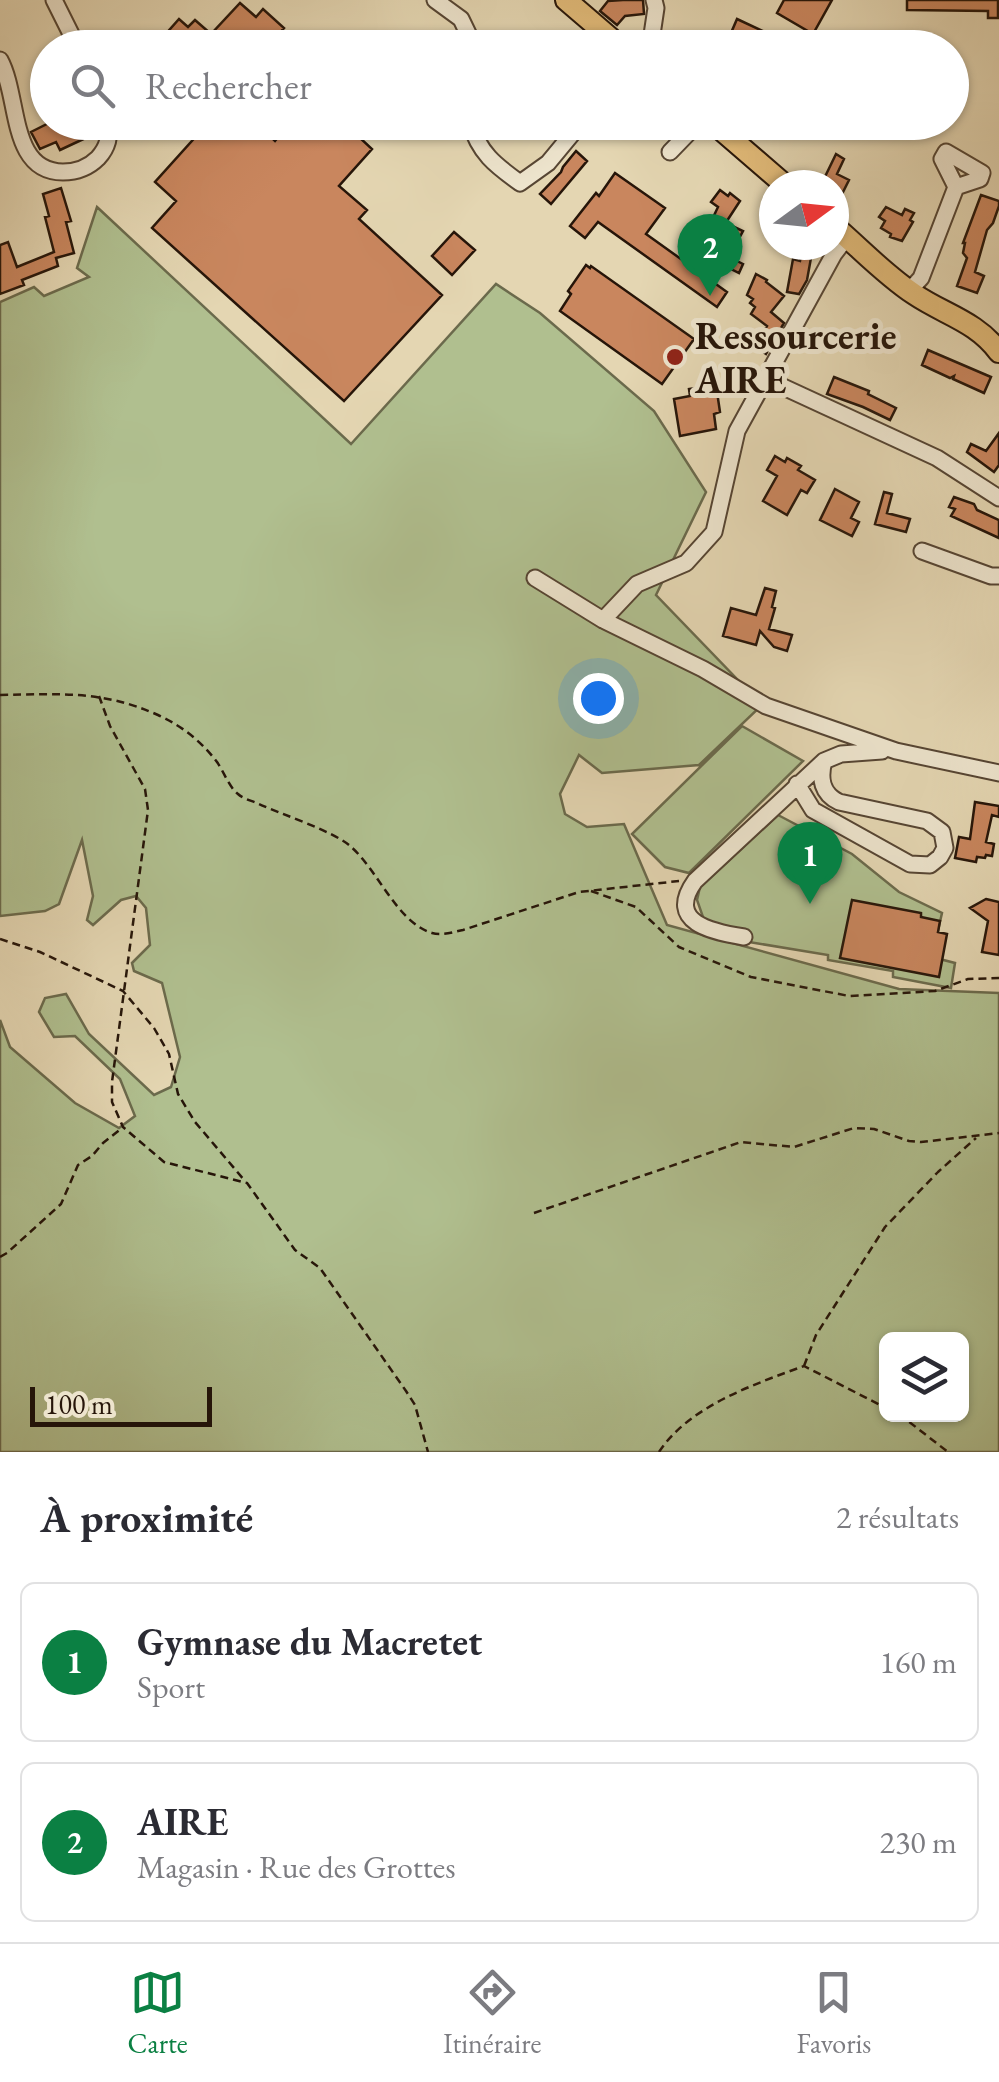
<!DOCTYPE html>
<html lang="fr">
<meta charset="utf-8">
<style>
:root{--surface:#fff;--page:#f2f2f3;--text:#2b2b33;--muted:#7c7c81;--line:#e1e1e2;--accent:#0b8043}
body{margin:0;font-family:"EB Garamond",serif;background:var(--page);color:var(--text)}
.controls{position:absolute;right:30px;bottom:30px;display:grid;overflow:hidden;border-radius:15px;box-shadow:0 2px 8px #0004}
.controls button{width:90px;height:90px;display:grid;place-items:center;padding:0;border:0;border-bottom:2px solid var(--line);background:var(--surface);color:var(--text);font:50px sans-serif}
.compass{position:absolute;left:759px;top:170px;width:90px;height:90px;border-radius:50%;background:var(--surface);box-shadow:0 2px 8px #0004;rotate:75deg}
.scale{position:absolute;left:30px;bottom:25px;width:182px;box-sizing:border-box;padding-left:10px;border:5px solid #261509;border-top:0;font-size:28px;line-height:35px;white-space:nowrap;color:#261509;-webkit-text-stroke:8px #ede4cd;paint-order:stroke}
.you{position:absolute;left:598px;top:698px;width:35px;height:35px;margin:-25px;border:8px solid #fff;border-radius:50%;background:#1a73e8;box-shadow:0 0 0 15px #1a73e833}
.badge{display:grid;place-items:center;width:65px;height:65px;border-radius:50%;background:var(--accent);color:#fff;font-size:32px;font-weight:700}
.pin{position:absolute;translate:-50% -82px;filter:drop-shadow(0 2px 5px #0008)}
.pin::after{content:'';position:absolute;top:52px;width:35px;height:30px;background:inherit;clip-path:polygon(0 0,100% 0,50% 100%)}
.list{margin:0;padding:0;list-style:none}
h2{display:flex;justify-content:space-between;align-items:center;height:130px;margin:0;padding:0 40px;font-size:42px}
h2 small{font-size:32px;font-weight:400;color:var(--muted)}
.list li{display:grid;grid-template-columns:65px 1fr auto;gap:30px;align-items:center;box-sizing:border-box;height:160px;margin:0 20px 20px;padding:0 20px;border:2px solid var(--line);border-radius:15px}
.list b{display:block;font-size:38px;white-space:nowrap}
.list p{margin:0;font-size:32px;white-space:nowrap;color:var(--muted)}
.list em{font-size:32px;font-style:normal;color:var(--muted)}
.icon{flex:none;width:55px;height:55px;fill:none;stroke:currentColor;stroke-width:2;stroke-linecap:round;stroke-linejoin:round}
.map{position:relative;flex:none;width:999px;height:1452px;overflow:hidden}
.search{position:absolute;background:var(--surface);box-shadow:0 2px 8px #0004;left:30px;right:30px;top:30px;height:110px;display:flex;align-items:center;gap:25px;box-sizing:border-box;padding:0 35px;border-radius:55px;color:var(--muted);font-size:38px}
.sheet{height:490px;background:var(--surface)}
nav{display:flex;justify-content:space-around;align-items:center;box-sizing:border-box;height:140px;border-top:2px solid var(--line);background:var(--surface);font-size:28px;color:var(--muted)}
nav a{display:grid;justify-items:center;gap:5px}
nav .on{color:var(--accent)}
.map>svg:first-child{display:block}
</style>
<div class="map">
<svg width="999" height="1452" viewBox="0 0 999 1452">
<rect width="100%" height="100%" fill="#e4d6b2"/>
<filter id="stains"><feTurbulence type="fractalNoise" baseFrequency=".002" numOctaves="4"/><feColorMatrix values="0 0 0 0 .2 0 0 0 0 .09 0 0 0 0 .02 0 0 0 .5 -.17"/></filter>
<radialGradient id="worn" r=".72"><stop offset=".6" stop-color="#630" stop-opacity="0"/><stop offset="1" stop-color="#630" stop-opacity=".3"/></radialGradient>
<path fill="#b0bf8f" stroke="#6b6a4c" stroke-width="2.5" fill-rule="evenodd" d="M97,207L351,444L496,284L540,313L654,411L706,492L656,595L762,705L699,765L602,773L579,755L560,794L565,814L587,827L624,824L667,925L899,989L999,993V1452H0V1020L10,1047L75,1103L119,1128L135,1116L120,1079L75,1036L54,1037L39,1012L45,998L66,994L89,1034L154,1095L171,1087L180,1057L162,983L134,971L132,963L150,945L146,908L136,896L121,900L93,925L87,920L93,896L82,840L59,904L45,911L0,916V302L34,287L44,296L89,277L77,268ZM886,1340H962V1414H886Z
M742,726L803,761L689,873L665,867L632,834Z
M778,815L852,854L899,892L942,913L932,957L955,963L951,988L893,977V971L828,960V955L743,941L704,920L697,900L700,887Z"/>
<path fill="#c9865e" stroke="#261509" stroke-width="2.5" d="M623,0H643L644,14L625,16L617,25L600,11L608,1Z
M784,0H832L813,34L777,13Z
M907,0H998V18H988V11L907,10Z
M240,3L256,17L263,9L284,28L266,48H256L252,45L232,48H177L164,36L179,19L188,27L195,20L211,34Z
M737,19L799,48H761L731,33Z
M51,122H87L92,135L60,150L56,142L40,149L31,132Z
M209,122H255L275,141L291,122H343L372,149L339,186L367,210L359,219L442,295L344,401L152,228L176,201L155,182Z
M576,151L587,161L551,204L540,194L561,172L563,167Z
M836,154L844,159L837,174L849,180L842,194L834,190V185H821Z
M615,173L665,208L646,234L727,292L717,307L598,222L585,238L570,226L596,193L599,196Z
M61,188L71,221L66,222L74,253L56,258L58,266L22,280L24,285L0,294V245L8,242L17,267L54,252L45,217L49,216L43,194Z
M720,190L728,196L730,193L740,201L721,230L710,224L718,207L711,202Z
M981,195L999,201V206L993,223L987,230L975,272L984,276L977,293L957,286L967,258L963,253L965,243H963Z
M886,207L902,215L905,209L914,213L910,220L913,222L902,241L890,237L891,234L881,228L885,221L879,217Z
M730,225L743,231L729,257L743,264L739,273L709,258L717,241Z
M454,232L475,250L452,275L432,256Z
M801,255L811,258L807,280L799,294L787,292L793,259L800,261Z
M586,265L590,268L591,266L694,339L662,384L560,311L571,294L568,291Z
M756,274L767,280L766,282L784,296L771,312L784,323L766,354L755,346L767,326L751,314L755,307L750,303L753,299L747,295Z
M928,350L991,377L984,393L953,379L954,376L950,378L922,365Z
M834,377L869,391L868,394L896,408L890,420L863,407L827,394Z
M716,385L720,412L714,414L716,429L680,436L674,399L690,396L689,389Z
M999,433V465L994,472L967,452L971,444L986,451Z
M775,456L785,462L787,458L801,466L798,470L815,480L807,493L801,490L787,515L763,501L777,476L767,470Z
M835,489L859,502L851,518L859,522L852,536L820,520Z
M884,492L892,494L887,513L910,519L906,532L875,524Z
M954,497L974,504L977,510L999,520V538L951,516L955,509L949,507Z
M765,588L776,591L772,607L775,608L769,629L792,635L787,651L774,647L760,631L756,645L723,636L731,608L756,615Z
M975,802L999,806V817L992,815L986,842L994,844L992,856L986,855L985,858L977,857L976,862L955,858L959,837L970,839Z
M986,899L999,902V955L982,952L988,921L970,908Z
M852,900L921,913V917L940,921L938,932L947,934L939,977L840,958Z"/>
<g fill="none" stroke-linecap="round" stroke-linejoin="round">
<g stroke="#564533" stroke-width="19">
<path id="minor" d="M54,0L78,48
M435,0L461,19L475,48
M650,48L656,8L654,0
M0,60C20,97 9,172 63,172C76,172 89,167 98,158C108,147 110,137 108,122
M470,122C479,153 495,165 520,183L548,163L572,134L563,122
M670,152L699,122
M909,291L921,278L956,187L942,159L946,152L982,173L980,179L956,187
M766,379L937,458L999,498
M922,551L991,576H999
M535,578L603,620L703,669L766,706L896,751L999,773
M603,620L637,584L686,563L714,532L737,431L834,254L847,237
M797,784L813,810L910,864L930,865L940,857L945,848L942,832L927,821L839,802C822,794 819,779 824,761
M744,937C713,932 665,923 695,881L824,761L841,754L882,751"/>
</g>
<g stroke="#261509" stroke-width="24">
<path id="major" d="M566,0L622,48
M712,122L785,185
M834,226C860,248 885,275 914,294C945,315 976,321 999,352"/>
</g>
<path stroke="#261509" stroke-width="2.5" stroke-dasharray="8 5" stroke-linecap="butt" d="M0,695C59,694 102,690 158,715C182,726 201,741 217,762C224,772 229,787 238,794C243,799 253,801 259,804C281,814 332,831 349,845C378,869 396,922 432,933C442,936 453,932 463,930L579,892L679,881
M99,696L110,726L145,789L148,810L112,1082V1102L123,1127L164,1162L247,1183L295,1250L320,1268L406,1391L415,1405L428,1452
M591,891L636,907L679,947L751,977L849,996L935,991L968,979L999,978
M0,939L40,952L123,991L154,1028L169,1054L178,1094L195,1122L245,1181
M534,1213L741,1142L794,1147L854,1128L874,1129L909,1141L921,1142L999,1133
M0,1257L7,1253L61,1204L78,1165L92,1156L103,1143L122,1128
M804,1366L816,1335L885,1227L938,1172L976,1138
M899,1414L948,1452
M659,1452C689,1406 755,1384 804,1366L886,1408"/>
<use href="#minor" stroke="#ede4cd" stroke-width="15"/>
<use href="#major" stroke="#e2bb79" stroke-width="20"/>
</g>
<circle fill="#8f2418" stroke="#ede4cd" stroke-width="4" cx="675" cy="357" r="10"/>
<g text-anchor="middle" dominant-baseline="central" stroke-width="10" stroke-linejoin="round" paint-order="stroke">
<g font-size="38" font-weight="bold" fill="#261509" stroke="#ede4cd" text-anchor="start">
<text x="695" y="335">Ressourcerie<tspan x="695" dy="44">AIRE</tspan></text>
</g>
</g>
<rect width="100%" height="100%" filter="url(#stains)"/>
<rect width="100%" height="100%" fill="url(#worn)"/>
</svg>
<div class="controls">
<button><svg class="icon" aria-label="layers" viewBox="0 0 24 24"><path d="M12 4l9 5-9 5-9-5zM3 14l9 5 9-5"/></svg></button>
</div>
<svg class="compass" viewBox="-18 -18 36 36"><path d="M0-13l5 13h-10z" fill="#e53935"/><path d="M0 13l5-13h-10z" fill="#7c7c81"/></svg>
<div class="scale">100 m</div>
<div class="you"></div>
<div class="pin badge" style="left:810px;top:904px">1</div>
<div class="pin badge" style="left:710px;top:296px">2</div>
<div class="search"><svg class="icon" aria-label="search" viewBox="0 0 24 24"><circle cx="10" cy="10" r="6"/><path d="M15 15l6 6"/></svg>Rechercher</div>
</div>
<section class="sheet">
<h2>À proximité<small>2 résultats</small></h2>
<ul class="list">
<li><span class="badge">1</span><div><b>Gymnase du Macretet</b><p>Sport</p></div><em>160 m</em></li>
<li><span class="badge">2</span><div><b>AIRE</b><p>Magasin · Rue des Grottes</p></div><em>230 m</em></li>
</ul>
</section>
<nav>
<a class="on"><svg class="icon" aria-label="map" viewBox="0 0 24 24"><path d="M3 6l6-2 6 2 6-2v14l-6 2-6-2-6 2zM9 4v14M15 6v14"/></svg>Carte</a>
<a><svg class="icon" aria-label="directions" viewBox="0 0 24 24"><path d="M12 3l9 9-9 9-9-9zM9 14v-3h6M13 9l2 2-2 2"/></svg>Itinéraire</a>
<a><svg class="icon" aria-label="saved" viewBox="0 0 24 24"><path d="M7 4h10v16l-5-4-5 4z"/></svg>Favoris</a>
</nav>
